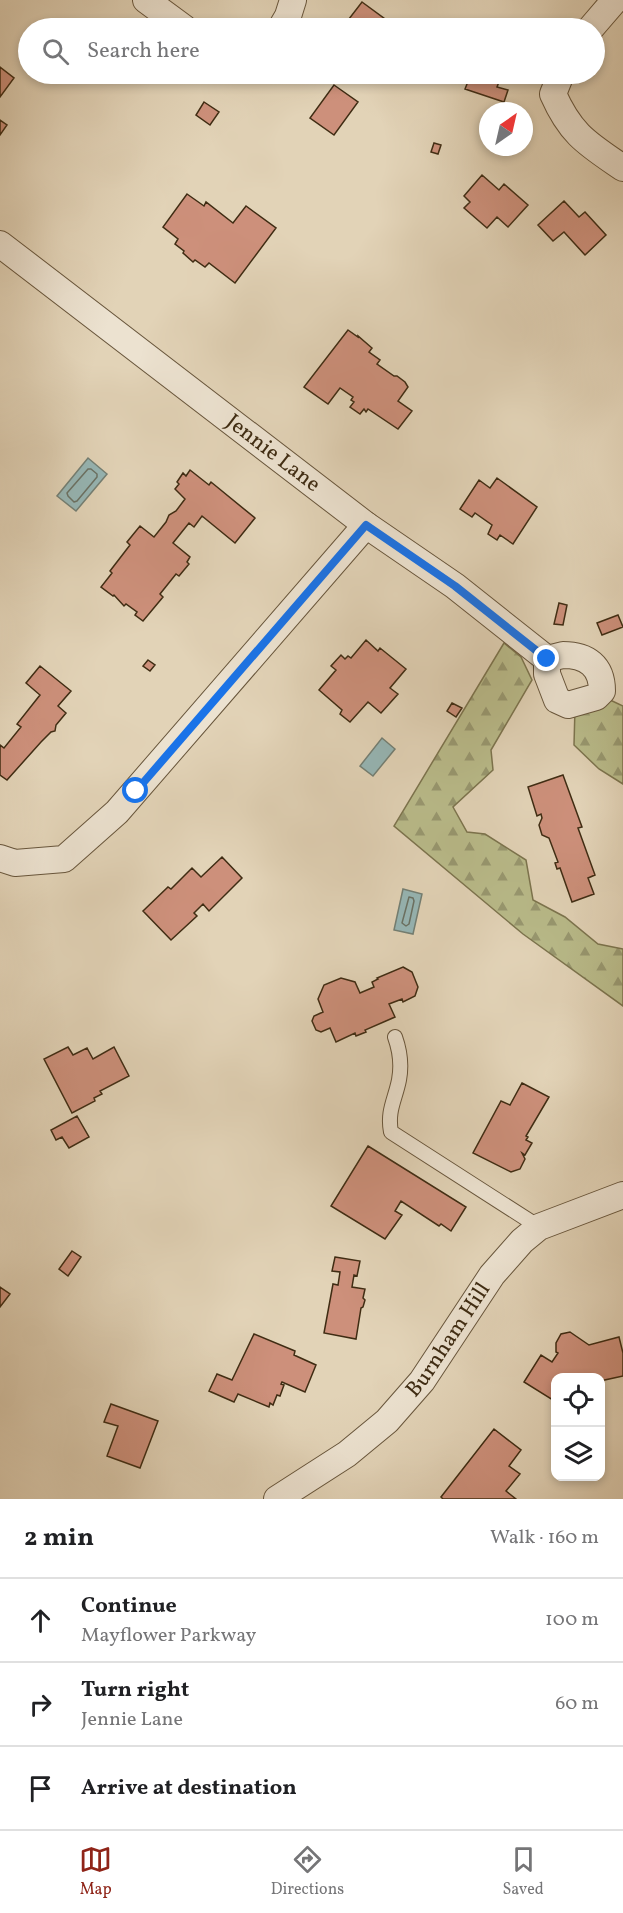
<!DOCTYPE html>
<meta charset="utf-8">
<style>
:root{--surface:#fff;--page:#f6f6f6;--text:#202124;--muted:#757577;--line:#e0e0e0;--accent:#8f2418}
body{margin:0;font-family:Vollkorn,serif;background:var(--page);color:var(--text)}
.controls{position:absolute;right:18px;bottom:18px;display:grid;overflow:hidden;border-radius:12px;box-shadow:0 3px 9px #0003}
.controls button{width:54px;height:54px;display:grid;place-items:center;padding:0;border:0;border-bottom:2px solid var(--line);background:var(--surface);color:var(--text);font:30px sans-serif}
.compass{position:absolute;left:479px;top:102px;width:54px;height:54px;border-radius:50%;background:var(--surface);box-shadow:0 3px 9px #0003;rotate:34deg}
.stop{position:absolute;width:18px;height:18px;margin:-14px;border:4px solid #1a73e8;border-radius:50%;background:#fff}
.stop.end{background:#1a73e8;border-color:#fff;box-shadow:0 2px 6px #0008}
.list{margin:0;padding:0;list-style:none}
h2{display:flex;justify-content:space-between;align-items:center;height:78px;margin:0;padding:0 24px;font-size:26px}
h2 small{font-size:20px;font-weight:400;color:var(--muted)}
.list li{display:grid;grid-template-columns:39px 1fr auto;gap:18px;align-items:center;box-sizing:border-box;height:84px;padding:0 24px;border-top:2px solid var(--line)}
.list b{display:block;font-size:22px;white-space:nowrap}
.list p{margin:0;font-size:20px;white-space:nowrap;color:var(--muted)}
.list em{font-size:20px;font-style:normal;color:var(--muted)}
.icon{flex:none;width:33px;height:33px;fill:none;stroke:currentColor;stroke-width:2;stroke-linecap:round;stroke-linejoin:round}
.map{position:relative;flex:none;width:623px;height:1499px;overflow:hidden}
.search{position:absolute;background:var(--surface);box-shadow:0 3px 9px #0003;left:18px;right:18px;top:18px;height:66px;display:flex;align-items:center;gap:15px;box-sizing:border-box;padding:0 21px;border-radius:33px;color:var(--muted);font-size:22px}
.sheet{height:330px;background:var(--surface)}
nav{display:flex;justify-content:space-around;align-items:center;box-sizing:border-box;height:84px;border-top:2px solid var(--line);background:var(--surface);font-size:16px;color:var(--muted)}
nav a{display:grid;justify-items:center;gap:3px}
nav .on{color:var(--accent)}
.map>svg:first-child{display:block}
</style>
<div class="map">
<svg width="623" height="1499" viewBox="0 0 623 1499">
<defs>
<pattern id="forest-firs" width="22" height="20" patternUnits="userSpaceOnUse" patternTransform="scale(1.5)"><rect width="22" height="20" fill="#b9bb8a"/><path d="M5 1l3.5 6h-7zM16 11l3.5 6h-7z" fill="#989870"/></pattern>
</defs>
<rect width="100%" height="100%" fill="#e2d3b7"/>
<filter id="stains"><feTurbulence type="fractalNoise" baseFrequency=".00333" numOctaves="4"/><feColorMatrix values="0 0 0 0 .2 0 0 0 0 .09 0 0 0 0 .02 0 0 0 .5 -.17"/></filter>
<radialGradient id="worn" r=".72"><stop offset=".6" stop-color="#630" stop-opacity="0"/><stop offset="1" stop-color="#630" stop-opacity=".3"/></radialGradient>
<path fill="url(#forest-firs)" stroke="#7c744e" stroke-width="1.5" d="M504,643L521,657L532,680L491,750L493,770L453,807L467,832L485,834L526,860L533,900L565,917L598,944L623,949V1006L523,934L394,826Z
M608,699L623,706V784L599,769L574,745L575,708Z"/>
<path fill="#96b6b5" stroke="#737f74" stroke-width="1.5" d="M88,458L107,474L76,511L57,496Z
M382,738L395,749L373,776L360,766Z
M403,889L422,894L413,934L394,930Z"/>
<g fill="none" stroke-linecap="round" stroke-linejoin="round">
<path stroke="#6a7164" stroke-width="1.5" d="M88,469H91L97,474V477L77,501L74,502L68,496L67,493Z
M409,897L413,898L414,901L409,924L406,926L402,923Z"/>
</g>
<path fill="#cd907b" stroke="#3f2c13" stroke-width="1.5" d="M362,2L385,19L378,28H342Z
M0,67L14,78L0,97Z
M471,74H502L497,87L508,90L504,102L465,89Z
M334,85L358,102L334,135L310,118Z
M204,102L219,112L210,125L196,115Z
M0,120L7,125L0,135Z
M434,143L441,145L438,154L431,152Z
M482,175L499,190L504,184L528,205L508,227L497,217L487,228L464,208L470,202L464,196Z
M187,194L204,206L206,202L233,223L246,206L276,228L235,283L209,263L205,267L195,260L193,262L183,253L184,251L175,244L178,239L163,227Z
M564,201L579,217L585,212L606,235L585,255L564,232L553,241L538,225Z
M348,330L358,337V336L372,348L369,352L380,360L377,364L394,376H397L405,382L408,387L398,401L412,411L398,429L368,409L366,412L364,409L360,414L350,407L354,402L351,400L353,397L340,388L328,404L304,387Z
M190,470L209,485L211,482L255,518L235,543L202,516L194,527L189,523L173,543L190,557L187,562L189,564L179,576L176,574L160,594L163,597L143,621L135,615L137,612L126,604L124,606L114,595L113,596L101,587L112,573L110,571L130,545L127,542L140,526L154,537L166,522L169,515L176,511L185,499L175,489L179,484L177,482L183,473L186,476Z
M497,478L537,507L513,544L500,535L497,540L488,534L492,525L475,513L472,517L460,509L479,480L490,488Z
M559,603L567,605L563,625L554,624Z
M618,615L623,627L602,635L597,623Z
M366,640L378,651L380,648L406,669L390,688L398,694L381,713L368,702L350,722L340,714L342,710L319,690L336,670L331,666L341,655L345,659L348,656L351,658Z
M148,660L155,665L150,671L143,666Z
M40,666L71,691L58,706L66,713L56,725L55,731L51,732L41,742L7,780L0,775V745L4,748L21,727L17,724L40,695L26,683Z
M452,703L462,708L456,717L447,711Z
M563,775L582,827L578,828L595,875L588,878L594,894L572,902L560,868L557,869L555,863L558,862L549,838L542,835L539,825L542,818L541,814L537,816L528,787Z
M222,857L242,878L209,911L203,904L194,913L197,916L171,940L143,911L168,887L171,889L192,868L201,877Z
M403,967L412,972L418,987L415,996L403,1002L402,999L389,1004L395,1017L365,1030L366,1032L356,1036L355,1033L336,1042L330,1028L321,1032L316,1030L312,1021L314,1016L323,1012L318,999L324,985L341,978L355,982L360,993L374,987L372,982L378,979L377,978Z
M68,1047L73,1055L87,1048L93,1059L114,1047L129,1076L100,1091L102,1094L94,1098L95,1101L72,1113L44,1059Z
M522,1083L549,1097L526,1136L528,1137L526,1140L532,1143L525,1155L522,1153L525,1159L520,1169L511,1172L473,1153L501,1101L510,1105Z
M77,1116L89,1137L69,1148L62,1137L56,1140L51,1130Z
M368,1146L466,1207L451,1231L441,1224L439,1226L401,1201L395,1211L402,1215L385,1239L331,1206Z
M72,1251L81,1257L68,1276L59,1269Z
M335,1257L360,1261L357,1276L354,1275L352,1287L365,1289L363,1298L365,1300L363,1307L361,1308L356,1339L324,1333L333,1284L338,1285L340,1272L332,1271Z
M0,1287L10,1294L0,1307Z
M570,1332L589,1345L619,1337L623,1353V1376L600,1381V1378H556V1402L524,1382L541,1355L552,1362L558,1353L556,1352V1343L561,1334Z
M254,1334L295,1351L294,1355L316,1365L305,1392L282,1382L281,1384L284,1385L280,1396L277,1395L273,1405L270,1403L269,1407L238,1394L234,1402L209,1391L217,1374L232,1380Z
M111,1404L158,1421L140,1468L107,1456L118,1426L104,1422Z
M494,1429L521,1450L509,1466L520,1474L506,1491L516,1499H443L441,1497Z"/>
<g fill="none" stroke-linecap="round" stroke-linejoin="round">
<g stroke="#68563c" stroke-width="16">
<path id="service" d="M395,1037C400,1051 402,1064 399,1080C395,1100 387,1111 391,1132L539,1227"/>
</g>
<g stroke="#68563c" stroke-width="28">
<g id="minor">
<path d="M146,0L184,28"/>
<path d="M281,28L288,16L293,0"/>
<path d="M591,28L615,0"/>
<path d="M561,74L553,94C571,135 588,144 623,168"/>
<path id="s1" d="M0,244L366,525L455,586L547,659"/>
<path d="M563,655C587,655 602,666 602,691L596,697L568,705L557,700L547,674V659Z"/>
<path d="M0,858L15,863L64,859L117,812L366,525"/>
<path id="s2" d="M277,1499L347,1454L387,1421L422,1381L492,1275L522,1241L539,1227L623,1195"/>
</g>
</g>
<use href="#service" stroke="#ece2d0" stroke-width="14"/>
<use href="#minor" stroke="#ece2d0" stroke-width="26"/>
</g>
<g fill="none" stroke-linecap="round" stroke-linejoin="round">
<path stroke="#1a73e8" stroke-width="8" d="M136,791L366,525L455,586L547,659"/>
</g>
<g text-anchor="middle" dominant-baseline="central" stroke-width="6" stroke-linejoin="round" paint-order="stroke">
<g font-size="22" fill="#3f2c13" stroke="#ece2d0">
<text stroke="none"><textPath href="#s1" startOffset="344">Jennie Lane</textPath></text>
<text stroke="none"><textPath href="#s2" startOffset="237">Burnham Hill</textPath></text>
</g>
</g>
<rect width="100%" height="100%" filter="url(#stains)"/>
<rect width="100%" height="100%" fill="url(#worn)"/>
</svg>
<div class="controls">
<button><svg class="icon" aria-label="locate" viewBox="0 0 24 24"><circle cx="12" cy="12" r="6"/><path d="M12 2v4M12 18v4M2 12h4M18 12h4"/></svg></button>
<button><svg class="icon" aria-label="layers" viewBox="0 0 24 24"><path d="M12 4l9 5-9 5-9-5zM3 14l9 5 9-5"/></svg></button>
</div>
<svg class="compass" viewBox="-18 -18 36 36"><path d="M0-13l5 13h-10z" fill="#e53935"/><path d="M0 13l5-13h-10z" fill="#757577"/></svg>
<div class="stop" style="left:136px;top:791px"></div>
<div class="stop end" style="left:547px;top:659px"></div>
<div class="search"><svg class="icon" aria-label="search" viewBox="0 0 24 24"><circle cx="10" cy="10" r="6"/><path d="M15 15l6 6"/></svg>Search here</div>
</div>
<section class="sheet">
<h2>2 min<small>Walk · 160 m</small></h2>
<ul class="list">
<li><svg class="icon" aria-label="ahead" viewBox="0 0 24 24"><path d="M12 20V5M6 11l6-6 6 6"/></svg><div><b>Continue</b><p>Mayflower Parkway</p></div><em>100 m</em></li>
<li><svg class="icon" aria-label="right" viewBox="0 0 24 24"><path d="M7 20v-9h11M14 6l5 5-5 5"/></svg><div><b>Turn right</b><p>Jennie Lane</p></div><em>60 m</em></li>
<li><svg class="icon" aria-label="arrive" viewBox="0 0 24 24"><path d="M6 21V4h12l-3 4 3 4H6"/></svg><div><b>Arrive at destination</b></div></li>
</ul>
</section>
<nav>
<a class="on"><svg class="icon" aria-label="map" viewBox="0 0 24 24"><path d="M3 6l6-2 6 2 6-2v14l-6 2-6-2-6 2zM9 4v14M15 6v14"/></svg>Map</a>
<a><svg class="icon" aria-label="directions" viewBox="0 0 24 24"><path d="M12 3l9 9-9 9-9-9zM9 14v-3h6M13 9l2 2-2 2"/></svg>Directions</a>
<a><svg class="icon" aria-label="saved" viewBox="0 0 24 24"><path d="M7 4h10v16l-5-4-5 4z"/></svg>Saved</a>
</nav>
